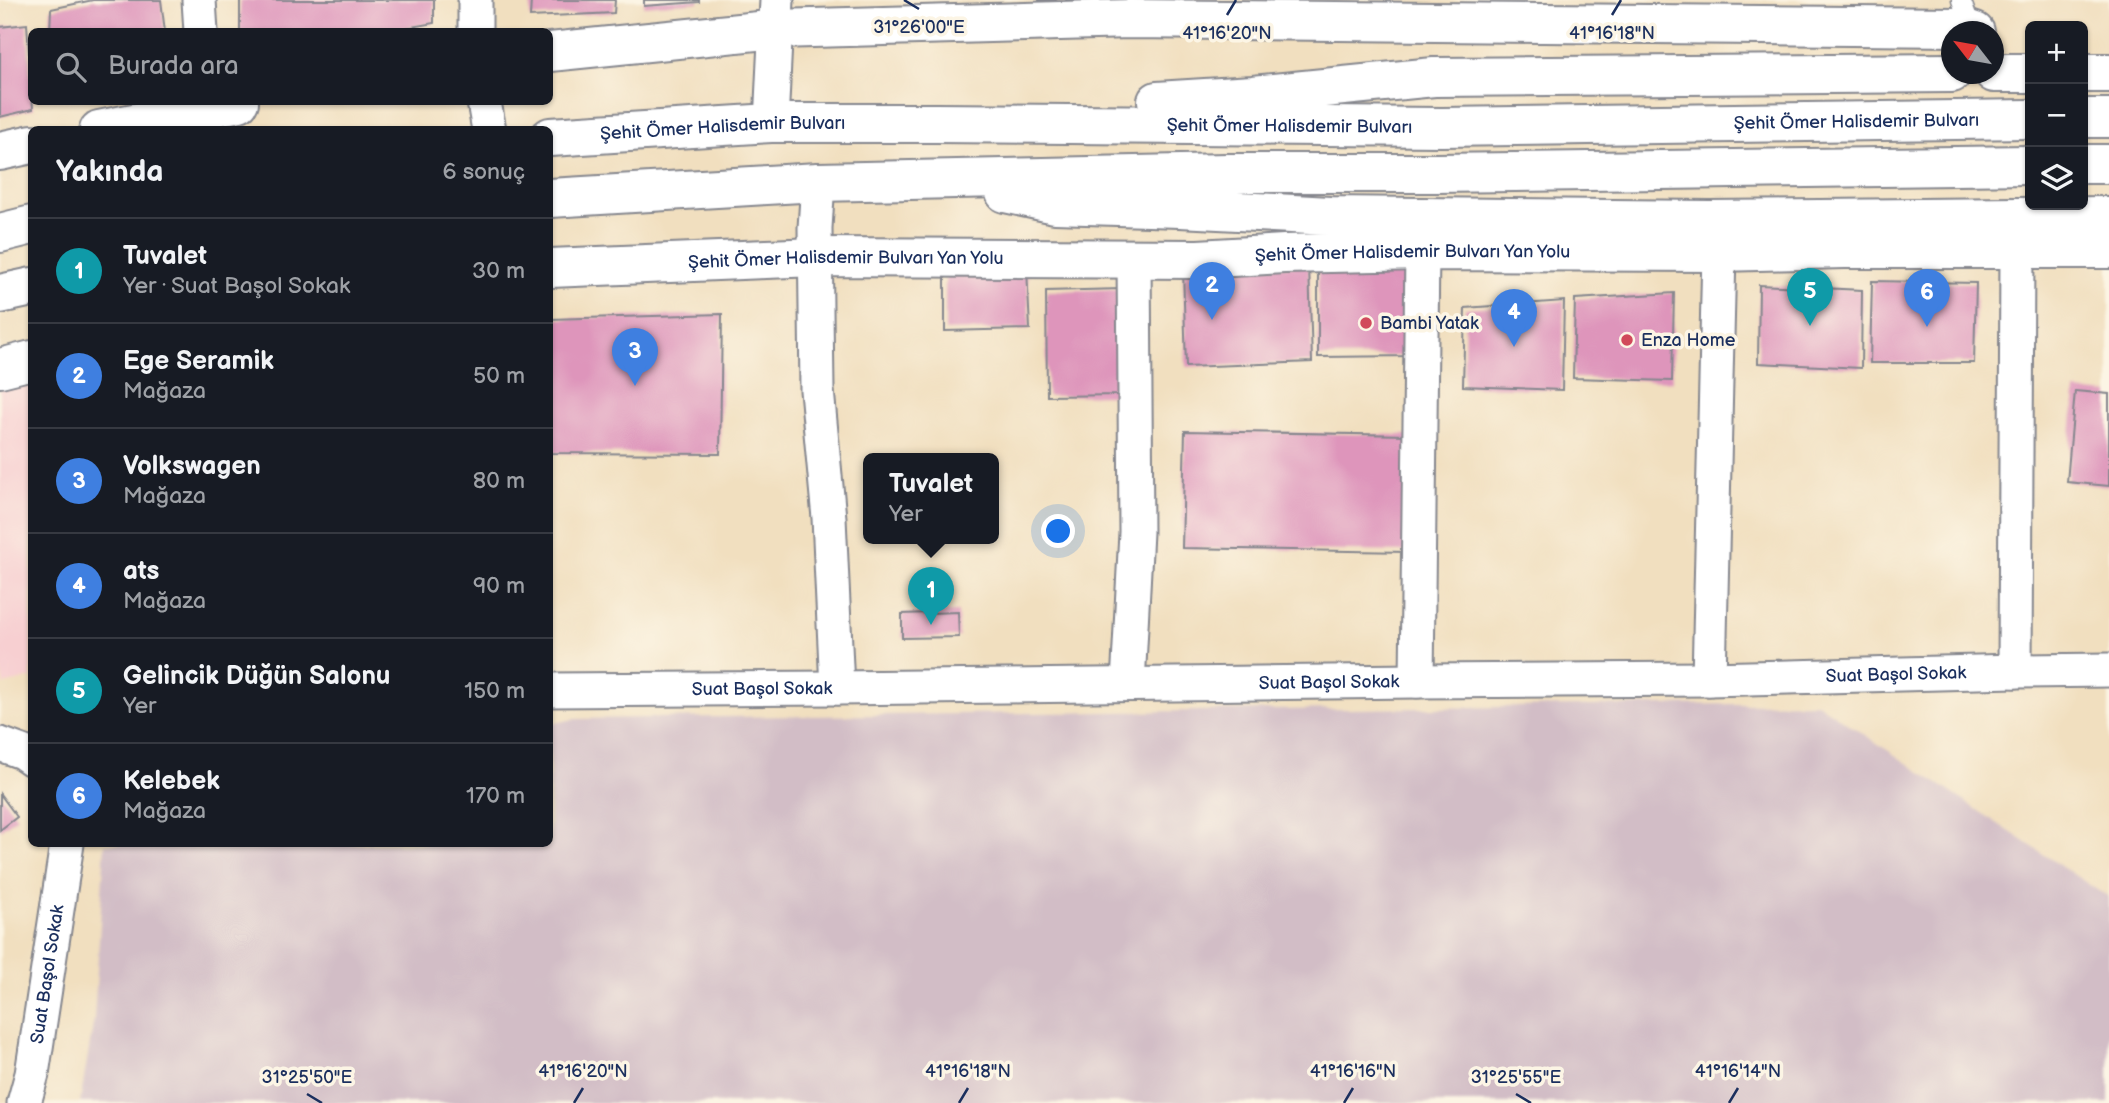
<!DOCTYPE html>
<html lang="tr">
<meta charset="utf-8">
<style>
:root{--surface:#171b24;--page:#20242c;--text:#f1f3f6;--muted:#9ea1a6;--line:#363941;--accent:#1a73e8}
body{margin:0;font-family:"Balsamiq Sans",sans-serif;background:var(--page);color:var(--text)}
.controls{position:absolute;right:21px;top:21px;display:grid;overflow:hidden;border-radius:10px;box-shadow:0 2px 5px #0004}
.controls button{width:63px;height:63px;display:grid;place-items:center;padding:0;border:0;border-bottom:2px solid var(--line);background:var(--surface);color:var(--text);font:35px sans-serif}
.compass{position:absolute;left:1941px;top:21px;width:63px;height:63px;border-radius:50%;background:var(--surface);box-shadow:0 2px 5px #0004;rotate:301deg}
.you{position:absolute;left:1059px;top:532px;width:24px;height:24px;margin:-18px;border:5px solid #fff;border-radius:50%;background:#1a73e8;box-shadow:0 0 0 10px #1a73e833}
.badge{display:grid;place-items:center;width:46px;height:46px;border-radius:50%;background:var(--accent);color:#fff;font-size:23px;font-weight:700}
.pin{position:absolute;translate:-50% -58px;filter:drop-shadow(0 2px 4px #0008)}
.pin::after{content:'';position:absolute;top:37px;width:24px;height:21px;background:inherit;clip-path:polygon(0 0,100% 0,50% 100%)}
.popup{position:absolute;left:863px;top:453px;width:136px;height:91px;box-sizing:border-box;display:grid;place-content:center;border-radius:10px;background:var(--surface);filter:drop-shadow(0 2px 5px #0005);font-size:23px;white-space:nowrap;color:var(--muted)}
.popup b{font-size:26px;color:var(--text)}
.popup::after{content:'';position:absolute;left:50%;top:100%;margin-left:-14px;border:14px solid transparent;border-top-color:var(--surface)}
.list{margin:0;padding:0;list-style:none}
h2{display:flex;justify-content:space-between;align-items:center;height:91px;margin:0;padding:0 28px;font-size:30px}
h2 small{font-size:23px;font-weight:400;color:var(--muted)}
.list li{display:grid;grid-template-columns:46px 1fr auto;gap:21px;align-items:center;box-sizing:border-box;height:105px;padding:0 28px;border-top:2px solid var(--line)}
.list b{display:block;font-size:26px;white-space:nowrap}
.list p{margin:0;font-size:23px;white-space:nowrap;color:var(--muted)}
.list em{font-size:23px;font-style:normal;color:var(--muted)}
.icon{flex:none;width:38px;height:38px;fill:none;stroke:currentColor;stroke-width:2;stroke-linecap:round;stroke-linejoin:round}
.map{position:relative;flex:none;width:2109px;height:1103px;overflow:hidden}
.search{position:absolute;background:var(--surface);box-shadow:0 2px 5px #0004;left:28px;top:28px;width:525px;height:77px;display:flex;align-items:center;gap:18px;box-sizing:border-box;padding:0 24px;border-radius:10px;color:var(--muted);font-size:26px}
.panel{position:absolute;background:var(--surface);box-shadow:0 2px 5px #0004;left:28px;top:126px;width:525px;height:721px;border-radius:10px}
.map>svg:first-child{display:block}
</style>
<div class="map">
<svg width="2109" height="1103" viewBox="0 0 2109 1103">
<rect width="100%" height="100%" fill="#fcf5e5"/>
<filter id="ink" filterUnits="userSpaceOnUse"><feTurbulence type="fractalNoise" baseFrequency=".0143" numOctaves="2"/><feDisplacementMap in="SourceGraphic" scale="14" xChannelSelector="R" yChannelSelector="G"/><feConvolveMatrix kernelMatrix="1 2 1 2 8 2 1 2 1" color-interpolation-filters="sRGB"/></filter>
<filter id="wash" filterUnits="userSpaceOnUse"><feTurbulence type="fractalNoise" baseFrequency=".00686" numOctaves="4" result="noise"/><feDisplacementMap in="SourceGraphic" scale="28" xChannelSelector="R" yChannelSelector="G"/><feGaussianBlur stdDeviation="1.57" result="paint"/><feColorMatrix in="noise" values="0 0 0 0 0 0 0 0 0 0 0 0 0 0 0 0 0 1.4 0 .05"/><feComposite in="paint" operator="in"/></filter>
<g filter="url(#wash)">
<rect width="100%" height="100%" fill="#f1dfbf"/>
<path fill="#f7cfd1" d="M31,378V678L4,685L0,668V387Z"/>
<path fill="#d2bdc6" d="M1817,703L2109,898V1103H80L94,1019L105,844H550V724L574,719Z"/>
<g id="blocks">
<path fill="#de95bb" d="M93,0H161L165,32H50L51,9Z
M240,0H434V23L383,32H240Z
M531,0H615L614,13L530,17Z
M644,0H699V2L644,6Z
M1039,0H1103V4L1039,2Z
M27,24L33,109L0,117V27Z
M1412,261L1413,356L1318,357V263Z
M1309,265L1312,362L1186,367L1183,269Z
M1027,269L1030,329L945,331V272Z
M1872,281L1976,283L1974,363H1870Z
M1759,285L1862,290L1861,368L1758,363Z
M1121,289L1122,395L1047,396L1046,291Z
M1674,293L1672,381L1573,378L1575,299Z
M1564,301L1562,390L1463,386L1465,308Z
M722,314L720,454L550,453V319Z
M2075,391L2109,394V486L2067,482Z
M1185,431L1409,435L1407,552L1182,548Z
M958,612L959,637L902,638V614Z
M0,794L17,817L0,830Z"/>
</g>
</g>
<g filter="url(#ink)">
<use href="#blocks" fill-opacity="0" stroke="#86878e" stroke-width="2"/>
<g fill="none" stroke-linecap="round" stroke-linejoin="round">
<g stroke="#86878e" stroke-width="21">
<path id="service" d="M1961,0L1972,29"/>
</g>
<g stroke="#86878e" stroke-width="37">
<g id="minor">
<path d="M199,0L201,32"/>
<path d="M475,0V32"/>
<path d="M484,102L489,130"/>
<path d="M771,123L777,0"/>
<path d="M818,182L815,228L817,390L829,518L837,688"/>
<path d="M2015,671L2017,249"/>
<path d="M1709,679L1719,252"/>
<path d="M1417,681L1422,251"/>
<path d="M1128,684L1136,532L1134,258"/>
<path id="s1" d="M550,690L837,688L1417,681L1709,679L2015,671L2109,670"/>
<path d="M0,744L22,752L32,759"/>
<path id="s2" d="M24,1103L32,1074L67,844"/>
</g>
</g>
<g stroke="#86878e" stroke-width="42">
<g id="tertiary">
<path d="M550,52L777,29L1130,19L1960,27L1975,32"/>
<path d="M99,130L239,102"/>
<path d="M0,151L32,144"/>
<path id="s3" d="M550,268L816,257L1198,259L1284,254L1422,251L1719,252L1845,249H2109"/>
<path d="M0,368L32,360"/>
</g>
</g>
<g stroke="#86878e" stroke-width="42">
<g id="primary">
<path d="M1994,73H2030"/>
<path d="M2083,73H2109"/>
<path d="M1157,101L1253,95L1434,77L1952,73"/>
<path d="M2083,118H2109"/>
<path id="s4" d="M550,137L771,123H935L1442,127L2030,119"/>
<path d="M2083,164H2109"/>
<path d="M1005,193L1055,204L1180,208L1330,216L1709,220L2109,216"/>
<path d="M550,198L818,182L1227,173H1436L2030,165"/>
<path d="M0,233L32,225"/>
<path d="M0,294L32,287"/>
</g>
</g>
<use href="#service" stroke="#fff" stroke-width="18"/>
<use href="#minor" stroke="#fff" stroke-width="33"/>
<use href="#tertiary" stroke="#fff" stroke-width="38"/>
<use href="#primary" stroke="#fff" stroke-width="38"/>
</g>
</g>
<path fill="none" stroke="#1b2f5e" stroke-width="2.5" d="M904,0L919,9M1227,15L1236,0M1612,15L1621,0M307,1094L322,1103M1516,1094L1531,1103M574,1103L583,1088M959,1103L968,1088M1344,1103L1353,1088M1729,1103L1738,1088"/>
<g fill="#d1495b" stroke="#fcf5e5" stroke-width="2.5">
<circle cx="1366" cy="323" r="7"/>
<circle cx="1627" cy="340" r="7"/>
</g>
<g text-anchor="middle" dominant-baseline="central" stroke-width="7" stroke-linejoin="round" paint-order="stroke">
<g font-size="18" fill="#1b2f5e" stroke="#fcf5e5">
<text stroke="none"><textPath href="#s4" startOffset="1307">Şehit Ömer Halisdemir Bulvarı</textPath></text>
<text stroke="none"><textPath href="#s4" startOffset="740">Şehit Ömer Halisdemir Bulvarı</textPath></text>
<text stroke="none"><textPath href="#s4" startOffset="173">Şehit Ömer Halisdemir Bulvarı</textPath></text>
<text stroke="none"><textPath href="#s3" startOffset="863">Şehit Ömer Halisdemir Bulvarı Yan Yolu</textPath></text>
<text stroke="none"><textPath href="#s3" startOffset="296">Şehit Ömer Halisdemir Bulvarı Yan Yolu</textPath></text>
<text stroke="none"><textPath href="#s1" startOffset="1346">Suat Başol Sokak</textPath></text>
<text stroke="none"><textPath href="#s1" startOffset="779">Suat Başol Sokak</textPath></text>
<text stroke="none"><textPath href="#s1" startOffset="212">Suat Başol Sokak</textPath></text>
<text stroke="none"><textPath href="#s2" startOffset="131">Suat Başol Sokak</textPath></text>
</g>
<g font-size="18" fill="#1b2f5e" stroke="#fcf5e5" text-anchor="start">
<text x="1380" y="323">Bambi Yatak</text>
<text x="1641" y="340">Enza Home</text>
</g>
</g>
<g font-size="18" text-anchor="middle" fill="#1b2f5e" stroke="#fcf5e5" stroke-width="7" stroke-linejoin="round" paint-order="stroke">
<text x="919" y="33">31°26'00"E</text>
<text x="1227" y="39">41°16'20"N</text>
<text x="1612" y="39">41°16'18"N</text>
<text x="583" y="1077">41°16'20"N</text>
<text x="968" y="1077">41°16'18"N</text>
<text x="1353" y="1077">41°16'16"N</text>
<text x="1738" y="1077">41°16'14"N</text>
<text x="307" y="1083">31°25'50"E</text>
<text x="1516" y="1083">31°25'55"E</text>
</g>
</svg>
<div class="controls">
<button>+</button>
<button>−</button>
<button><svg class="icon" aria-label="layers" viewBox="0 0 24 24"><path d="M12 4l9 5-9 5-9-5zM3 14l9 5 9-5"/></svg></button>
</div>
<svg class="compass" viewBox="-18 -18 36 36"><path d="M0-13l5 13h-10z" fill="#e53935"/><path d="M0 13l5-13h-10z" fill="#9ea1a6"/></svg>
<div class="you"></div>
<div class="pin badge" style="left:931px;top:625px;background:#0f9aa8">1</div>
<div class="popup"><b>Tuvalet</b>Yer</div>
<div class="pin badge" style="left:1212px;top:320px;background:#3f7fe0">2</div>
<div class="pin badge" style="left:635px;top:386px;background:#3f7fe0">3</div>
<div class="pin badge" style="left:1514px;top:347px;background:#3f7fe0">4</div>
<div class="pin badge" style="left:1810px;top:326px;background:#0f9aa8">5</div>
<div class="pin badge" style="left:1927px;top:327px;background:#3f7fe0">6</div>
<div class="search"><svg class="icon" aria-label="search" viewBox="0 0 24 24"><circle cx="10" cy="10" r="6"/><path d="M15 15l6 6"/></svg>Burada ara</div>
<section class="panel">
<h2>Yakında<small>6 sonuç</small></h2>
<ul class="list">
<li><span class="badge" style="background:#0f9aa8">1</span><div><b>Tuvalet</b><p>Yer · Suat Başol Sokak</p></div><em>30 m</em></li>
<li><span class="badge" style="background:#3f7fe0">2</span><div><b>Ege Seramik</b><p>Mağaza</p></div><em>50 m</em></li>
<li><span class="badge" style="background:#3f7fe0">3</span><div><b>Volkswagen</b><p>Mağaza</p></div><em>80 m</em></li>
<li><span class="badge" style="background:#3f7fe0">4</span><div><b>ats</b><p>Mağaza</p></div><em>90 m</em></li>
<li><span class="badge" style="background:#0f9aa8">5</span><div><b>Gelincik Düğün Salonu</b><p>Yer</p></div><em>150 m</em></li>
<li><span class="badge" style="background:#3f7fe0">6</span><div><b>Kelebek</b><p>Mağaza</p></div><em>170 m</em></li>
</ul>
</section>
</div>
